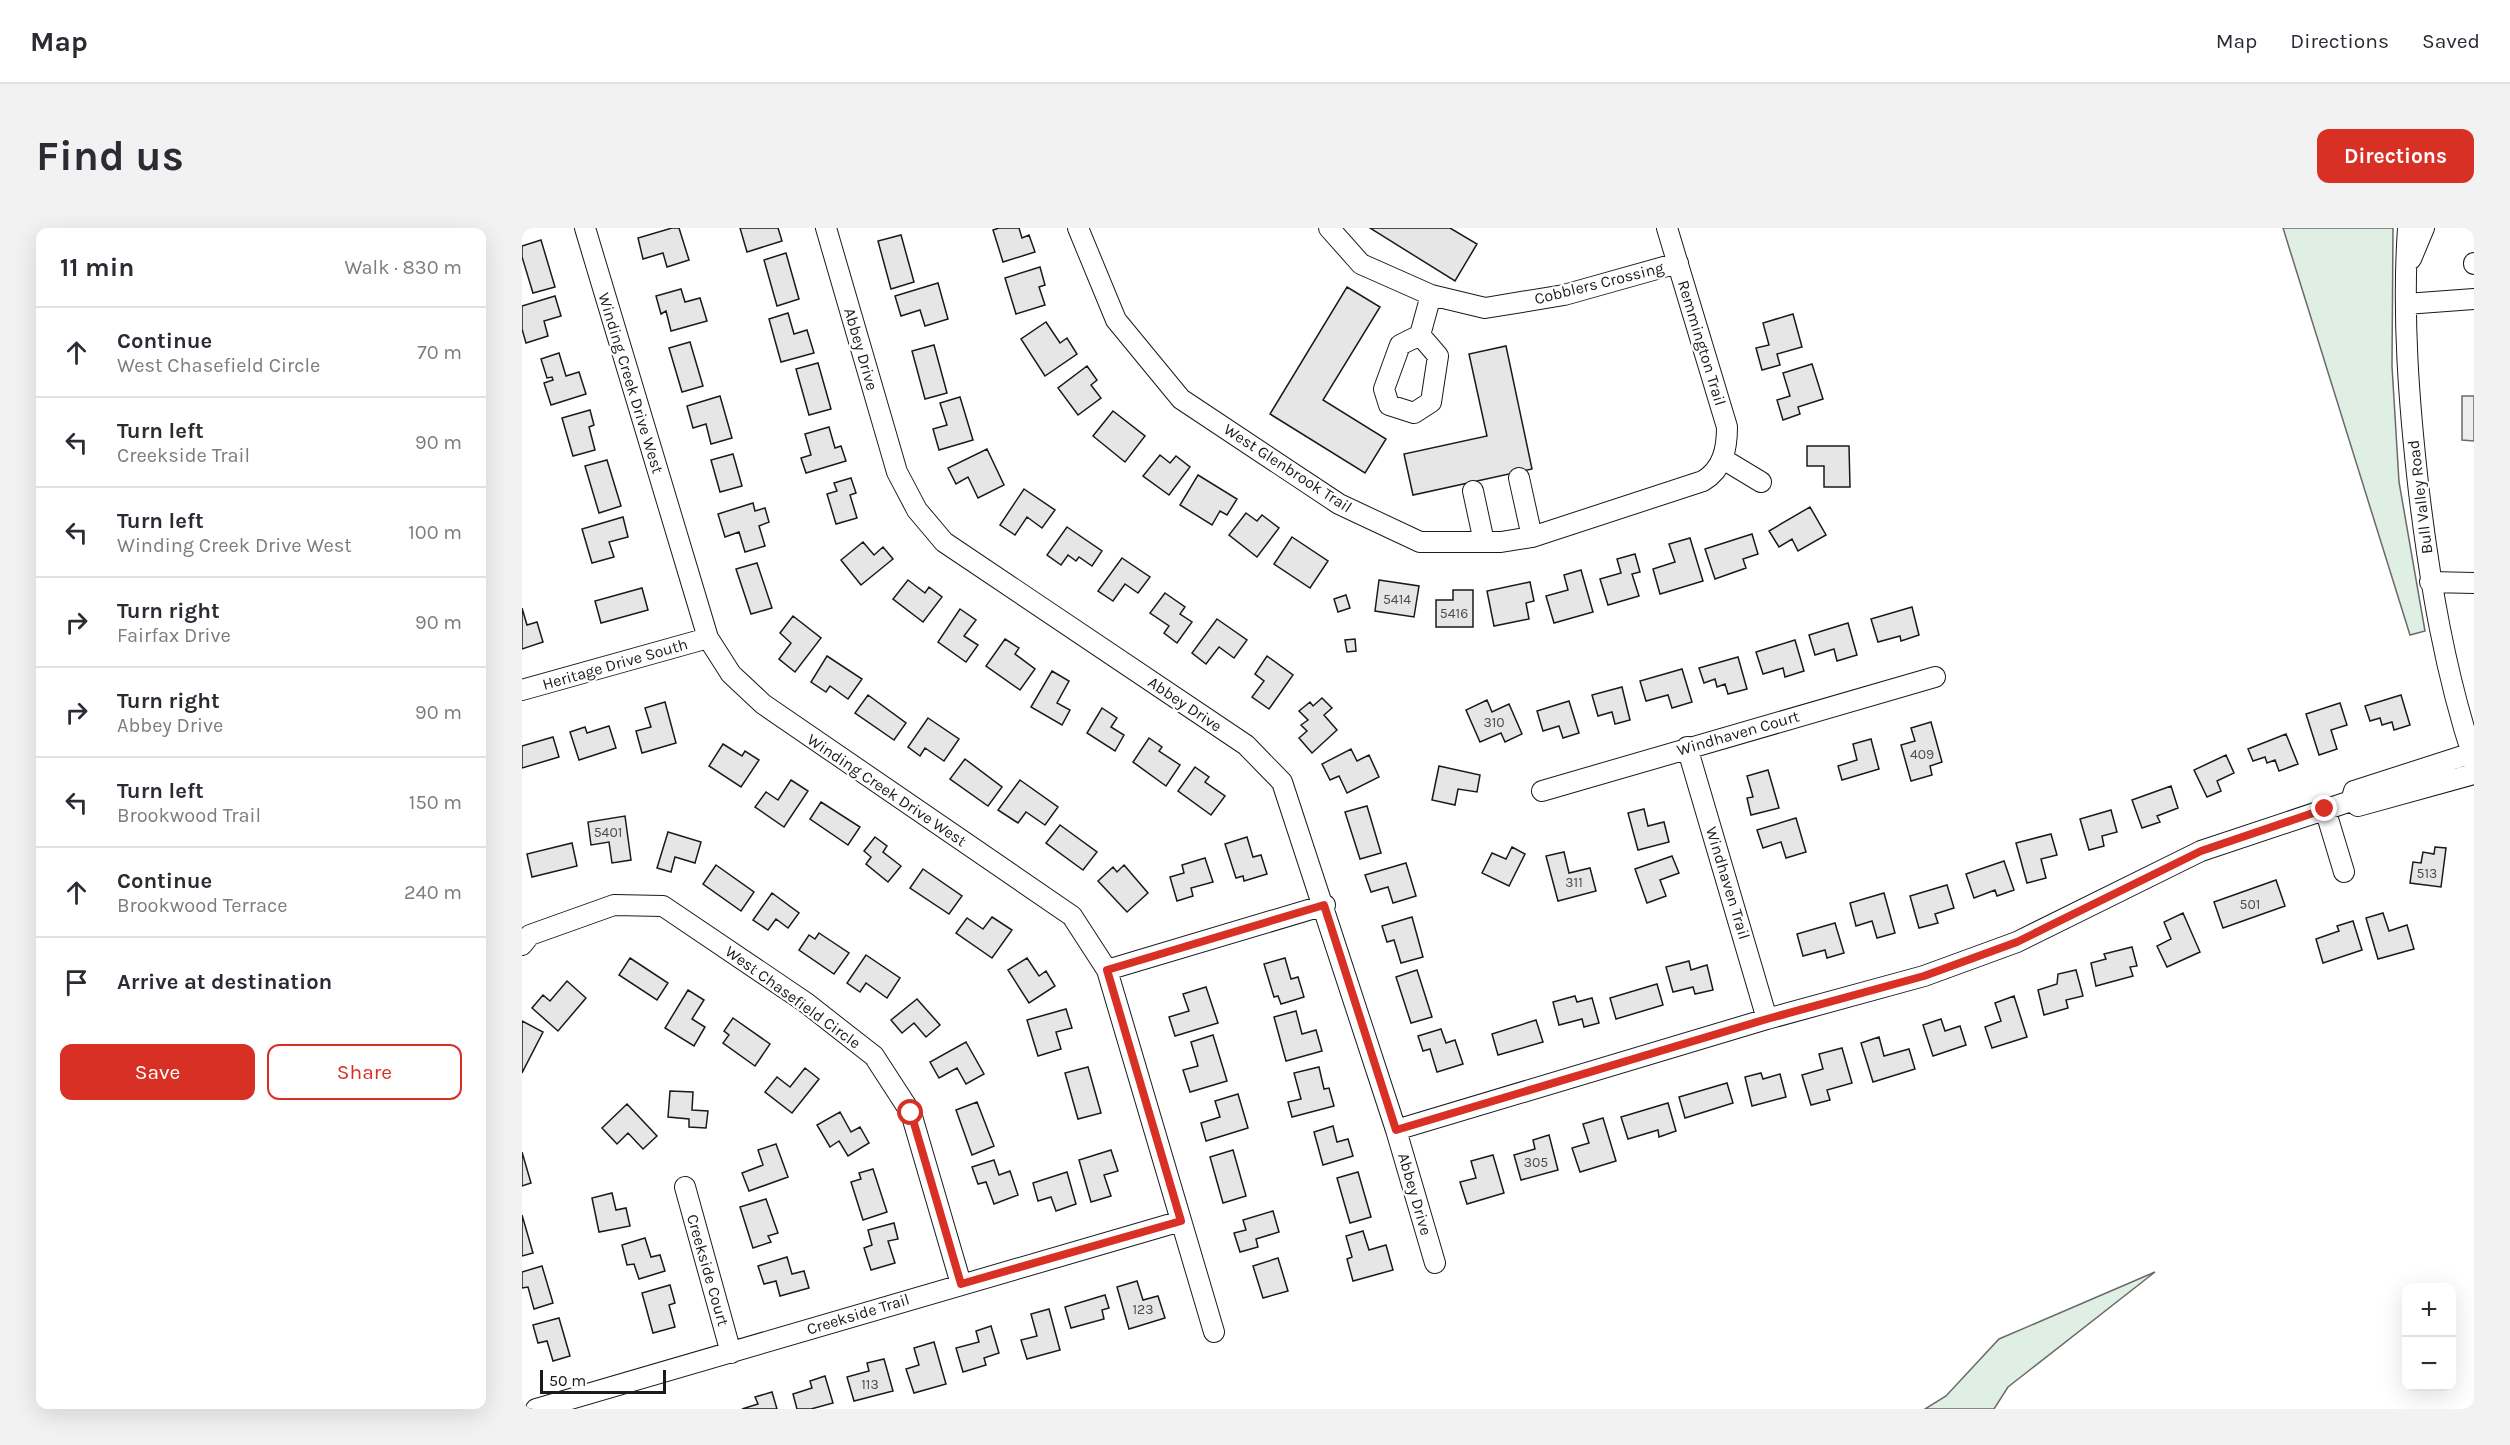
<!DOCTYPE html>
<meta charset="utf-8">
<style>
:root{--surface:#fff;--page:#f2f2f3;--text:#2b2b33;--muted:#7c7c81;--line:#e1e1e2;--accent:#d93025}
body{margin:0;font-family:Karla,sans-serif;background:var(--page);color:var(--text)}
.controls{position:absolute;right:18px;bottom:18px;display:grid;overflow:hidden;border-radius:12px;box-shadow:0 6px 24px #0002}
.controls button{width:54px;height:54px;display:grid;place-items:center;padding:0;border:0;border-bottom:2px solid var(--line);background:var(--surface);color:var(--text);font:30px sans-serif}
.scale{position:absolute;left:18px;bottom:15px;width:126px;box-sizing:border-box;padding-left:6px;border:3px solid #1a1a1a;border-top:0;font-size:16px;line-height:21px;white-space:nowrap;color:#1a1a1a;-webkit-text-stroke:4px #fff;paint-order:stroke}
.stop{position:absolute;width:18px;height:18px;margin:-14px;border:4px solid #d93025;border-radius:50%;background:#fff}
.stop.end{background:#d93025;border-color:#fff;box-shadow:0 2px 6px #0008}
.list{margin:0;padding:0;list-style:none}
h2{display:flex;justify-content:space-between;align-items:center;height:78px;margin:0;padding:0 24px;font-size:26px}
h2 small{font-size:20px;font-weight:400;color:var(--muted)}
.list li{display:grid;grid-template-columns:39px 1fr auto;gap:18px;align-items:center;box-sizing:border-box;height:90px;padding:0 24px;border-top:2px solid var(--line)}
.list b{display:block;font-size:22px;white-space:nowrap}
.list p{margin:0;font-size:20px;white-space:nowrap;color:var(--muted)}
.list em{font-size:20px;font-style:normal;color:var(--muted)}
.actions{display:flex;gap:12px;padding:18px 24px}
.actions a{flex:1;padding:14px 0;border:2px solid var(--accent);border-radius:12px;text-align:center;font-size:21px;color:var(--accent)}
.actions .main{background:var(--accent);color:#fff}
.icon{flex:none;width:33px;height:33px;fill:none;stroke:currentColor;stroke-width:2;stroke-linecap:round;stroke-linejoin:round}
.map{position:relative;flex:none;width:1952px;height:1181px;overflow:hidden;border-radius:12px}
header{display:flex;align-items:center;gap:36px;box-sizing:border-box;height:84px;padding:0 30px;background:var(--surface);border-bottom:2px solid var(--line)}
header strong{font-size:28px}
nav{display:flex;gap:33px;margin-inline-start:auto;font-size:21px}
.intro{display:flex;align-items:center;justify-content:space-between;box-sizing:border-box;height:144px;padding:0 36px}
h1{margin:0;font-size:42px}
.button{padding:15px 27px;border-radius:12px;background:var(--accent);color:#fff;font-size:21px;font-weight:700}
main{display:flex;gap:36px;padding:0 36px}
aside{flex:1;background:var(--surface);border-radius:12px;box-shadow:0 6px 24px #0002}
.map>svg:first-child{display:block}
</style>
<header>
<strong>Map</strong>
<nav><a>Map</a><a>Directions</a><a>Saved</a></nav>
</header>
<div class="intro"><h1>Find us</h1><a class="button">Directions</a></div>
<main>
<aside>
<h2>11 min<small>Walk · 830 m</small></h2>
<ul class="list">
<li><svg class="icon" aria-label="ahead" viewBox="0 0 24 24"><path d="M12 20V5M6 11l6-6 6 6"/></svg><div><b>Continue</b><p>West Chasefield Circle</p></div><em>70 m</em></li>
<li><svg class="icon" aria-label="left" viewBox="0 0 24 24"><path d="M17 20v-9H6M10 6l-5 5 5 5"/></svg><div><b>Turn left</b><p>Creekside Trail</p></div><em>90 m</em></li>
<li><svg class="icon" aria-label="left" viewBox="0 0 24 24"><path d="M17 20v-9H6M10 6l-5 5 5 5"/></svg><div><b>Turn left</b><p>Winding Creek Drive West</p></div><em>100 m</em></li>
<li><svg class="icon" aria-label="right" viewBox="0 0 24 24"><path d="M7 20v-9h11M14 6l5 5-5 5"/></svg><div><b>Turn right</b><p>Fairfax Drive</p></div><em>90 m</em></li>
<li><svg class="icon" aria-label="right" viewBox="0 0 24 24"><path d="M7 20v-9h11M14 6l5 5-5 5"/></svg><div><b>Turn right</b><p>Abbey Drive</p></div><em>90 m</em></li>
<li><svg class="icon" aria-label="left" viewBox="0 0 24 24"><path d="M17 20v-9H6M10 6l-5 5 5 5"/></svg><div><b>Turn left</b><p>Brookwood Trail</p></div><em>150 m</em></li>
<li><svg class="icon" aria-label="ahead" viewBox="0 0 24 24"><path d="M12 20V5M6 11l6-6 6 6"/></svg><div><b>Continue</b><p>Brookwood Terrace</p></div><em>240 m</em></li>
<li><svg class="icon" aria-label="arrive" viewBox="0 0 24 24"><path d="M6 21V4h12l-3 4 3 4H6"/></svg><div><b>Arrive at destination</b></div></li>
</ul>
<div class="actions"><a class="main">Save</a><a>Share</a></div>
</aside>
<div class="map">
<svg width="1952" height="1181" viewBox="0 0 1952 1181">
<rect width="100%" height="100%" fill="#fff"/>
<path fill="#e0efe3" stroke="#6a6a6a" stroke-width="1.5" d="M1761,0H1871L1870,138L1877,254L1903,403L1888,407Z
M1633,1044L1486,1159L1472,1181H1403L1424,1168L1477,1111Z"/>
<path fill="#ededed" stroke="#6a6a6a" stroke-width="1.5" d="M1940,168H1952V213L1940,212Z"/>
<path fill="#e6e6e6" stroke="#1a1a1a" stroke-width="1.5" d="M150,0H157L167,32L145,39L141,25L121,31L116,10Z
M218,0H256L260,13L225,24Z
M477,0H497L500,10L507,7L513,24L481,34L471,2Z
M848,0H928L955,16L933,53Z
M379,7L392,54L369,61L356,13Z
M19,12L33,59L11,65L0,29V18Z
M264,25L277,71L255,78L242,32Z
M518,39L523,57L517,59L523,77L494,86L483,50Z
M416,55L426,91L403,98L398,82L379,88L373,68Z
M825,59L858,79L801,172L864,211L843,245L748,186Z
M159,61L163,74L178,70L185,93L149,103L144,83L139,86L134,68Z
M33,68L39,88L22,93L26,108L4,115L0,101V78Z
M266,85L272,106L285,102L292,125L259,134L247,91Z
M1271,86L1280,119L1255,126L1258,137L1240,142L1234,120L1247,117L1241,95Z
M524,94L538,115L545,110L555,126L523,148L499,111Z
M168,114L181,158L160,164L147,120Z
M412,117L425,165L403,171L390,123Z
M984,118L1010,241L891,267L882,226L965,208L947,126Z
M37,125L44,148L57,144L64,166L29,177L22,155L31,152L30,149L25,150L19,131Z
M296,135L309,181L287,187L274,141Z
M1290,136L1301,171L1276,179L1278,186L1261,192L1255,172L1268,168L1261,145Z
M565,138L575,152L569,157L579,170L556,187L536,160Z
M198,168L210,210L189,216L184,196L171,200L165,178Z
M438,169L451,212L417,222L411,201L425,197L418,175Z
M68,182L72,197L67,199L73,222L51,228L40,190Z
M591,183L623,208L603,234L571,208Z
M307,199L313,220L319,218L324,233L284,245L279,230L289,227L283,206Z
M1285,218H1327L1328,259H1302V238H1285Z
M465,221L482,257L456,270L446,249L434,256L426,240Z
M211,226L220,258L198,264L189,232Z
M638,227L648,235L654,228L668,239L647,267L621,248Z
M85,232L99,278L77,285L63,238Z
M676,247L715,271L705,287L698,283L690,297L658,277Z
M329,250L334,265L328,267L335,290L314,296L305,266L315,263L312,255Z
M502,261L533,282L520,300L505,289L493,307L478,297Z
M231,275L233,283L243,280L247,294L237,298L243,318L223,324L217,304L203,309L196,286Z
M1288,279L1304,307L1276,323L1270,311L1257,319L1247,303Z
M724,285L735,293L740,287L757,300L735,329L707,307Z
M101,289L106,309L87,314L92,329L70,335L60,301Z
M545,299L580,323L570,338L557,329L554,333L546,327L539,337L525,327Z
M1230,306L1236,326L1221,331L1224,340L1193,351L1183,321Z
M770,309L806,333L788,360L752,336Z
M1168,310L1181,353L1138,366L1131,341L1153,334L1147,316Z
M341,314L352,327L361,319L371,331L339,357L319,332Z
M1113,326L1118,344L1110,346L1117,368L1086,377L1078,351L1099,345L1095,331Z
M600,330L628,349L616,365L603,356L591,373L576,363Z
M235,335L250,380L229,386L214,341Z
M1059,342L1071,384L1032,395L1024,368L1046,362L1042,347Z
M386,352L403,365L407,359L420,369L401,394L371,371Z
M857,352L897,358L892,389L853,383Z
M1008,354L1012,373L1004,375L1007,391L972,398L965,363Z
M120,360L126,382L79,395L73,373Z
M931,362H951V399H914V372H931Z
M643,365L663,379L658,386L670,394L655,415L642,405L647,398L628,385Z
M824,367L828,380L816,384L812,371Z
M1390,379L1397,407L1379,413L1378,408L1356,414L1349,391Z
M0,380L5,397L15,394L21,414L0,421Z
M438,381L454,392L442,408L456,417L444,434L416,414Z
M271,388L299,410L273,444L257,431L269,415L258,405Z
M695,391L725,412L712,430L697,419L684,436L670,425Z
M1326,395L1335,427L1315,433L1312,421L1293,427L1287,407Z
M483,411L497,420L493,426L513,441L498,462L464,438Z
M833,411L834,423L825,424L823,412Z
M1273,412L1282,443L1263,449L1261,440L1241,446L1234,424Z
M305,428L340,451L326,471L308,458L304,464L289,454Z
M745,428L771,447L747,481L730,469L742,453L733,446Z
M1216,429L1225,461L1206,466L1203,456L1195,459L1193,451L1182,455L1177,440Z
M1160,441L1170,474L1150,480L1146,467L1124,473L1118,453Z
M530,443L547,453L535,475L548,482L540,497L509,479Z
M1100,459L1108,492L1093,496L1090,484L1076,488L1070,467Z
M346,467L384,495L372,512L333,485Z
M1879,467L1888,497L1872,502L1870,494L1860,497L1858,490L1848,493L1843,478Z
M800,470L810,480L802,487L815,502L790,525L777,510L785,503L779,497L786,492L777,483L788,474L791,478Z
M965,472L970,484L987,476L1000,506L983,514L979,505L958,514L944,482Z
M1047,473L1057,505L1041,510L1037,498L1021,503L1015,483Z
M143,474L154,515L120,525L114,503L129,499L123,480Z
M1818,475L1825,497L1809,502L1815,521L1797,527L1784,486Z
M580,480L595,490L589,499L602,507L593,523L565,505Z
M406,490L437,511L422,533L403,520L398,528L386,519Z
M1409,494L1420,534L1408,538L1410,547L1389,553L1379,517L1393,513L1389,500Z
M87,498L94,520L57,532L48,504L63,499L65,505Z
M1764,506L1776,536L1757,543L1753,532L1745,535L1743,529L1731,533L1726,521Z
M31,509L37,529L0,540V518Z
M627,510L640,519L637,523L658,537L644,558L611,534Z
M1349,511L1357,541L1320,552L1316,538L1335,532L1331,516Z
M201,516L220,528L223,523L237,532L219,559L187,538Z
M829,521L835,533L847,527L857,549L825,565L817,548L808,552L800,536Z
M1704,527L1712,545L1695,553L1699,563L1685,569L1672,542Z
M443,531L480,559L466,578L428,551Z
M917,538L958,547L955,564L936,561L933,577L910,572Z
M673,539L687,549L683,554L703,568L689,587L656,563Z
M1246,542L1257,580L1229,587L1225,570L1231,569L1225,548Z
M269,552L286,563L262,599L233,579L244,564L256,572Z
M498,552L536,579L523,597L504,584L496,595L476,582Z
M1649,558L1656,580L1635,588L1638,594L1620,600L1610,572Z
M299,574L338,599L326,617L288,591Z
M845,578L859,625L838,631L823,584Z
M1122,581L1126,598L1142,594L1147,614L1116,622L1106,585Z
M1589,582L1595,604L1580,608L1582,618L1567,622L1558,591Z
M103,588L109,632L90,635L87,614L69,617L66,594Z
M1274,590L1284,624L1264,630L1259,614L1241,620L1235,602Z
M538,597L575,624L561,642L524,615Z
M146,604L179,614L173,635L153,629L149,644L135,640Z
M1529,606L1535,627L1519,631L1524,650L1505,655L1494,615Z
M353,609L365,618L361,624L379,638L366,654L344,636L349,629L342,623Z
M725,609L731,629L739,627L745,646L722,653L721,648L714,650L703,616Z
M50,615L55,638L10,649L5,626Z
M990,619L1003,626L987,658L960,645L970,625L984,631Z
M1913,619L1924,620L1919,659L1888,655L1891,634L1899,635L1901,624L1912,626Z
M1042,624L1047,645L1068,640L1074,663L1036,673L1024,628Z
M1150,628L1157,645L1138,652L1144,668L1125,675L1113,641Z
M683,630L691,654L669,660L671,668L655,673L648,649L662,645L660,637Z
M1482,633L1492,662L1475,668L1473,662L1452,670L1444,646Z
M884,635L894,668L871,675L866,659L849,664L843,647Z
M194,637L232,664L219,683L181,656Z
M602,637L626,665L605,684L576,653L591,639L595,644Z
M401,641L440,668L427,686L388,660Z
M1754,652L1763,678L1701,700L1692,674Z
M1425,657L1432,680L1413,686L1416,695L1397,700L1388,668Z
M250,665L277,685L266,700L254,691L246,702L231,692Z
M1362,665L1373,705L1355,710L1350,693L1334,698L1328,675Z
M1661,685L1678,724L1645,739L1635,718L1649,711L1642,694Z
M1861,685L1867,703L1885,697L1892,721L1856,731L1844,690Z
M470,689L490,702L470,730L434,705L445,690L461,701Z
M890,689L901,729L879,735L872,712L865,714L860,698Z
M1831,693L1840,722L1801,735L1794,711L1817,703L1815,698Z
M1313,695L1322,725L1305,730L1303,722L1281,728L1275,706Z
M297,705L327,725L312,746L277,722L287,707L293,711Z
M1610,719L1615,738L1608,739L1611,748L1574,758L1569,735L1584,731L1582,726Z
M344,727L378,750L365,770L344,755L338,764L325,755Z
M108,730L146,755L135,772L97,747Z
M505,730L517,748L524,743L533,758L507,775L486,742Z
M763,730L769,751L776,749L782,769L759,776L756,768L752,769L742,736Z
M1167,733L1169,742L1185,737L1191,762L1173,766L1171,759L1151,764L1144,739Z
M895,742L910,789L889,795L874,749Z
M1554,742L1561,768L1544,772L1546,780L1522,787L1516,762L1535,756L1536,746Z
M45,753L64,770L36,803L10,780L21,767L28,773Z
M1135,756L1141,777L1094,791L1088,770Z
M684,759L696,795L653,808L647,789L667,783L661,766Z
M166,762L182,772L170,791L183,799L172,818L143,800Z
M1053,768L1055,774L1070,770L1077,795L1062,799L1060,791L1037,797L1031,774Z
M1492,768L1505,809L1470,820L1463,799L1479,793L1473,775Z
M395,771L418,797L404,809L392,795L380,805L369,792Z
M544,781L550,800L534,804L539,821L516,828L505,792Z
M774,783L780,806L794,802L800,823L764,833L752,789Z
M211,790L248,816L233,838L201,815L207,807L202,803Z
M1419,791L1423,803L1438,798L1444,817L1411,828L1401,797Z
M1014,792L1021,814L976,827L970,806Z
M0,793L21,804L0,845Z
M919,801L924,815L933,812L941,836L915,844L908,821L901,823L896,808Z
M691,807L705,853L668,864L661,842L676,838L669,814Z
M1357,809L1362,828L1387,821L1393,841L1351,854L1339,815Z
M444,814L462,846L444,856L435,840L417,850L408,834Z
M1320,820L1330,855L1305,862L1308,872L1289,877L1280,847L1301,841L1297,826Z
M566,839L579,885L556,891L543,845Z
M797,839L802,861L807,860L812,878L770,889L766,874L779,871L772,845Z
M283,840L297,851L270,885L243,864L255,849L268,859Z
M1239,845L1241,851L1258,846L1264,869L1230,878L1223,849Z
M1205,855L1211,875L1163,890L1157,869Z
M148,863L171,864L170,882L186,883L184,900L167,899V891L146,889Z
M716,866L726,900L684,913L679,895L698,889L693,873Z
M455,874L472,918L450,927L434,882Z
M1146,875L1154,903L1137,909L1136,902L1106,911L1099,889Z
M105,876L135,908L121,921L106,905L95,916L80,900Z
M318,884L329,904L338,899L347,915L326,928L317,913L308,919L295,897Z
M1081,890L1094,933L1058,944L1050,920L1067,915L1061,896Z
M811,898L815,914L826,911L831,928L801,937L792,904Z
M1027,907L1036,942L999,952L992,927L1013,921L1011,912Z
M254,916L266,949L227,963L220,945L241,937L236,922Z
M589,922L596,943L582,947L589,968L569,974L557,932Z
M711,922L724,968L701,975L688,929Z
M0,924L9,955L0,958Z
M971,927L982,965L945,976L938,954L954,950L949,933Z
M472,932L477,947L488,943L496,967L472,976L464,954L456,956L450,939Z
M351,941L365,984L341,992L329,954L339,951L337,945Z
M545,944L554,976L534,983L529,969L516,973L511,955Z
M836,944L849,989L828,995L815,950Z
M90,965L94,982L104,980L108,998L77,1004L70,970Z
M244,971L256,1005L246,1008L249,1014L231,1020L218,979Z
M751,983L757,1004L734,1011L736,1019L718,1024L712,1005L724,1002L721,992Z
M0,987L11,1025L0,1028Z
M372,995L376,1011L366,1013L373,1035L349,1042L342,1020L350,1017L346,1002Z
M841,1003L847,1022L864,1017L871,1042L831,1053L825,1031L830,1029L824,1008Z
M123,1010L129,1029L138,1027L143,1043L117,1051L112,1036L105,1037L100,1017Z
M265,1029L270,1046L282,1043L287,1060L258,1068L254,1053L242,1056L236,1038Z
M756,1030L766,1063L741,1070L731,1038Z
M20,1038L31,1075L12,1081L6,1059L0,1060V1044Z
M615,1053L621,1072L636,1068L643,1090L607,1101L595,1059Z
M148,1057L153,1075L147,1077L153,1099L131,1105L120,1065Z
M583,1067L587,1080L580,1082L582,1091L549,1100L543,1079Z
M527,1081L538,1122L505,1131L499,1112L515,1108L509,1086Z
M37,1090L48,1128L31,1133L25,1113L16,1115L11,1097Z
M469,1098L477,1125L462,1130L464,1137L441,1144L434,1120L457,1114L454,1103Z
M412,1114L424,1156L392,1165L384,1141L397,1137L392,1120Z
M362,1131L371,1163L332,1173L325,1149L347,1143L345,1135Z
M303,1148L311,1175L289,1181H275L271,1166L290,1160L288,1153Z
M250,1164L255,1181H220L236,1176L233,1169Z"/>
<g fill="none" stroke-linecap="round" stroke-linejoin="round">
<g stroke="#1a1a1a" stroke-width="22">
<path id="minor" d="M63,0L186,410L209,446L241,476L550,688L585,742L692,1104
M304,0L375,244L395,282L422,314L724,517L760,554L874,902L913,1035
M556,0L594,92L659,171L817,276L898,314H979L1010,309L1181,253C1201,241 1205,221 1205,199L1145,0
M807,0L839,36L909,67L963,80L1042,67L1156,35
M1886,0C1880,88 1887,177 1897,264C1908,355 1923,445 1952,532
M1889,31L1902,0
M1952,35V36
M1884,76L1952,71
M898,107L916,128L909,174L892,185L867,177L862,161L878,117L898,107L909,67
M1201,231L1239,254
M997,250L1010,309
M951,263L962,314
M1908,354L1952,355
M0,462L186,410
M1165,519L1245,791
M1020,563L1413,449
M1829,573L1832,563L1950,525
M1829,573L1836,578L1952,546
M1803,581L1822,644
M0,717L8,707L92,677L141,678L283,774L352,828L389,885L439,1056
M585,742L803,677
M874,902L1245,791L1402,748L1495,714L1679,623L1829,573
M163,959L209,1125
M14,1181L659,993"/>
</g>
<use href="#minor" stroke="#fff" stroke-width="20"/>
</g>
<g fill="none" stroke-linecap="round" stroke-linejoin="round">
<path stroke="#d93025" stroke-width="8" d="M389,885L439,1056L659,993L585,742L802,677L874,902L1245,791L1402,748L1495,714L1679,623L1803,581"/>
</g>
<g text-anchor="middle" dominant-baseline="central" stroke-width="4.5" stroke-linejoin="round" paint-order="stroke">
<g font-size="14" fill="#4d4d4d">
<text x="875" y="371">5414</text>
<text x="932" y="385">5416</text>
<text x="972" y="494">310</text>
<text x="1400" y="526">409</text>
<text x="86" y="604">5401</text>
<text x="1905" y="645">513</text>
<text x="1052" y="654">311</text>
<text x="1728" y="676">501</text>
<text x="1014" y="934">305</text>
<text x="621" y="1081">123</text>
<text x="348" y="1156">113</text>
</g>
<g font-size="16" fill="#1a1a1a" stroke="#fff">
<text transform="translate(1077 55) rotate(-14)">Cobblers Crossing</text>
<text transform="translate(1180 115) rotate(73)">Remmington Trail</text>
<text transform="translate(339 121) rotate(74)">Abbey Drive</text>
<text transform="translate(109 155) rotate(73)">Winding Creek Drive West</text>
<text transform="translate(766 240) rotate(33)">West Glenbrook Trail</text>
<text transform="translate(1898 269) rotate(-97)">Bull Valley Road</text>
<text transform="translate(93 436) rotate(-16)">Heritage Drive South</text>
<text transform="translate(663 476) rotate(34)">Abbey Drive</text>
<text transform="translate(1216 505) rotate(-16)">Windhaven Court</text>
<text transform="translate(365 562) rotate(34)">Winding Creek Drive West</text>
<text transform="translate(1206 655) rotate(73)">Windhaven Trail</text>
<text transform="translate(271 769) rotate(36)">West Chasefield Circle</text>
<text transform="translate(893 966) rotate(74)">Abbey Drive</text>
<text transform="translate(186 1042) rotate(74)">Creekside Court</text>
<text transform="translate(336 1086) rotate(-17)">Creekside Trail</text>
</g>
</g>
</svg>
<div class="controls">
<button>+</button>
<button>−</button>
</div>
<div class="scale">50 m</div>
<div class="stop" style="left:389px;top:885px"></div>
<div class="stop end" style="left:1803px;top:581px"></div>
</div>
</main>
